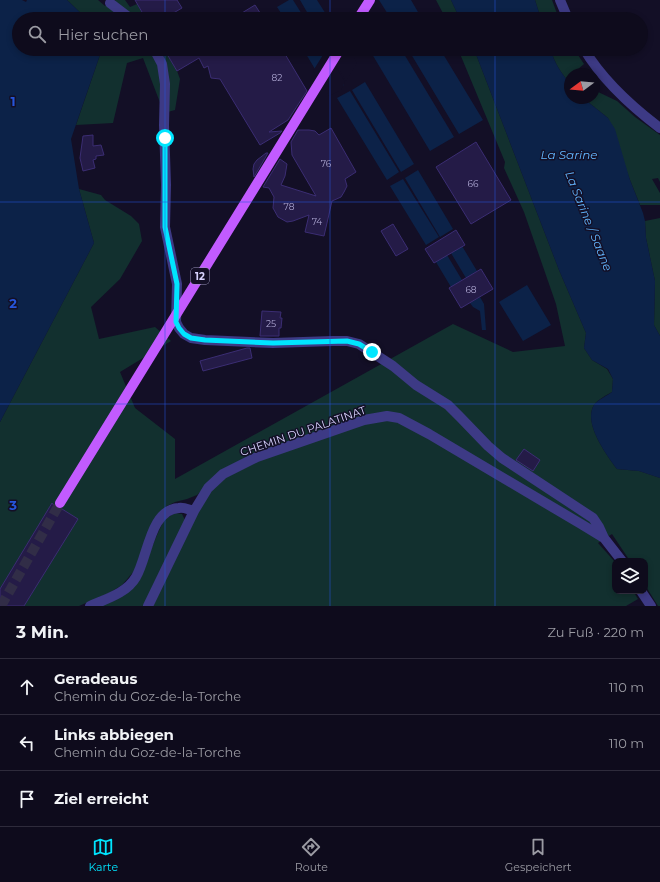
<!DOCTYPE html>
<html lang="de">
<meta charset="utf-8">
<style>
:root{--surface:#0e0b1c;--page:#1c1929;--text:#f1f3f6;--muted:#9b9ba3;--line:#2e2b3b;--accent:#00e5ff}
body{margin:0;font-family:Montserrat,sans-serif;background:var(--page);color:var(--text)}
.controls{position:absolute;right:12px;bottom:12px;display:grid;overflow:hidden;border-radius:8px;box-shadow:0 2px 6px #0003}
.controls button{width:36px;height:36px;display:grid;place-items:center;padding:0;border:0;border-bottom:1px solid var(--line);background:var(--surface);color:var(--text);font:20px sans-serif}
.compass{position:absolute;left:564px;top:68px;width:36px;height:36px;border-radius:50%;background:var(--surface);box-shadow:0 2px 6px #0003;rotate:254deg}
.stop{position:absolute;width:12px;height:12px;margin:-9px;border:3px solid #00e5ff;border-radius:50%;background:#fff}
.stop.end{background:#00e5ff;border-color:#fff;box-shadow:0 1px 4px #0008}
.list{margin:0;padding:0;list-style:none}
h2{display:flex;justify-content:space-between;align-items:center;height:52px;margin:0;padding:0 16px;font-size:17px}
h2 small{font-size:13px;font-weight:400;color:var(--muted)}
.list li{display:grid;grid-template-columns:26px 1fr auto;gap:12px;align-items:center;box-sizing:border-box;height:56px;padding:0 16px;border-top:1px solid var(--line)}
.list b{display:block;font-size:15px;white-space:nowrap}
.list p{margin:0;font-size:13px;white-space:nowrap;color:var(--muted)}
.list em{font-size:13px;font-style:normal;color:var(--muted)}
.icon{flex:none;width:22px;height:22px;fill:none;stroke:currentColor;stroke-width:2;stroke-linecap:round;stroke-linejoin:round}
.map{position:relative;flex:none;width:660px;height:606px;overflow:hidden}
.search{position:absolute;background:var(--surface);box-shadow:0 2px 6px #0003;left:12px;right:12px;top:12px;height:44px;display:flex;align-items:center;gap:10px;box-sizing:border-box;padding:0 14px;border-radius:22px;color:var(--muted);font-size:15px}
.sheet{height:220px;background:var(--surface)}
nav{display:flex;justify-content:space-around;align-items:center;box-sizing:border-box;height:56px;border-top:1px solid var(--line);background:var(--surface);font-size:11px;color:var(--muted)}
nav a{display:grid;justify-items:center;gap:2px}
nav .on{color:var(--accent)}
.map>svg:first-child{display:block}
</style>
<div class="map">
<svg width="660" height="606" viewBox="0 0 660 606">
<rect width="100%" height="100%" fill="#130f26"/>
<path fill="#12302f" d="M67,0H98L105,6L116,0H125L130,7L137,4L146,19H87Z
M436,0H451L460,19H446Z
M535,0H552L559,19H541Z
M102,49H164L177,71L180,79L175,110L164,113L143,58L127,63L113,123L76,125Z
M458,49H474L559,270L586,333L584,348L592,360L607,369L613,379L612,392C607,395 597,400 594,405C583,423 606,454 617,469L639,471L660,478V606H658L645,585V561H630L612,534L598,543L615,562V591H633L638,599L626,606H153L208,484L197,495L187,499L175,502L167,506L159,513L134,571L122,585L109,593L79,606H0V422L94,243L79,189L101,195L105,200L131,216L139,224L142,241L120,279L91,307L99,339L155,327L171,341L120,372L135,408L175,439V479L453,324L513,352L565,346L556,304L524,212L504,168L505,162Z
M550,49H574L584,64L577,70L580,74H570V83C561,74 554,61 550,49Z
M594,90L617,101L635,117L660,135V182L658,178L652,179L660,193V205H640L630,180L608,118L583,98H594Z
M660,218V336L654,325L655,281L646,238L645,221Z
M175,513L182,514L185,520L143,606H101L139,578L157,535L164,520Z"/>
<path fill="#0c2248" d="M0,0H22L26,2L27,0H67L87,19H19V49H102L71,139L79,189L94,243L0,422Z
M289,0H293L305,19H285L277,7Z
M300,0H317L329,19H311Z
M379,0H411L422,19H391Z
M451,0H535L541,19H460Z
M303,49H323L344,85L330,94Z
M369,49H401L454,137L430,151Z
M408,49H440L483,120L459,134Z
M474,49H550C554,61 561,74 570,83V98H583L608,118L615,129L630,180L643,213L645,221L646,238L655,281L654,325L660,336V478L639,471L617,469C606,454 583,423 594,405C597,400 607,396 612,392L613,379L608,369L592,360L584,348L586,333L559,270Z
M365,82L414,164L401,172L352,90Z
M350,91L399,172L387,180L337,98Z
M418,170L453,229L440,237L405,178Z
M403,179L439,237L426,245L390,186Z
M462,246L477,271L466,278L451,253Z
M447,255L462,280L451,287L436,262Z
M527,285L551,325L523,341L499,302Z
M480,297L484,304L486,330H482L480,311L473,307L470,303Z"/>
<path fill="#130f26" d="M356,0H374L384,17L383,19H349L347,16Z
M327,49H349L357,63L346,81Z
M326,50L345,82L341,90L329,96L313,71Z"/>
<path fill="#241b47" stroke="#3b2d73" d="M135,0H177L182,8L163,19H146Z
M255,5L264,19H232Z
M164,49H282L307,91L288,120L269,132L282,131L280,133L260,145L220,79L211,78L208,66L204,68L199,58L177,71Z
M331,128L356,172L345,179L347,186L344,192L341,197L332,201L324,236L305,232L309,215L293,221L287,222L278,217L273,208L274,197L269,188L263,187L280,159L287,164L285,176L281,185L316,196L292,155L291,142L298,130H309L315,131L319,135Z
M93,135V146L101,145L104,155L96,156V159L93,160L95,168L83,171L80,158L83,136Z
M476,142L511,200L471,224L436,167Z
M266,153H268L254,177L253,169L254,164L257,160Z
M393,224L408,249L396,256L381,231Z
M456,230L465,245L434,263L425,249Z
M481,269L493,289L461,308L449,288Z
M262,311L281,312L280,318H282L281,328H279V336H260Z
M247,348H250L252,358L203,371L200,361Z
M524,449L540,460L533,471L516,460Z
M52,503L56,508L62,509L78,519L24,606H0V589Z"/>
<g fill="none" stroke-linecap="round" stroke-linejoin="round">
<path stroke="#312d47" stroke-width="10" stroke-dasharray="10 5" stroke-linecap="butt" d="M1,606L60,503"/>
<path stroke="#3d3a85" stroke-width="10" d="M560,0L568,19
M110,3L131,19
M154,49L162,64L165,84L164,125L166,185L165,227L177,284L176,322L179,328L184,334L191,338L205,340L273,343L333,341H347L359,344L393,366L416,385L448,405L460,417L488,446L502,458L593,518L599,527L604,538
M584,49C603,81 631,106 660,128
M641,591L651,606
M90,606C106,599 127,593 136,577C148,557 150,509 179,508C184,507 189,510 194,511
M148,606L194,511L208,488L223,474L257,457L364,420L387,416L399,418L429,434L581,524L604,538L622,561"/>
<path stroke="#c25bff" stroke-width="10" d="M358,19L370,0
M60,503L340,49"/>
</g>
<g fill="none" stroke-linecap="round" stroke-linejoin="round">
<path stroke="#00e5ff" stroke-width="5" d="M165,138V227L177,284L176,322L179,328L184,334L191,338L205,340L273,343L347,341L359,344L372,352"/>
</g>
<path fill="none" stroke="#2655da" stroke-width="1" stroke-opacity="0.55" d="M165,0V19M330,0V19M495,0V19M165,49V606M330,49V606M495,49V606M0,202H660M0,404H660"/>
<g text-anchor="middle" dominant-baseline="central" stroke-width="3" stroke-linejoin="round" paint-order="stroke">
<g font-size="9" fill="#aca6d1">
<text x="277" y="77">82</text>
<text x="326" y="163">76</text>
<text x="473" y="183">66</text>
<text x="289" y="206">78</text>
<text x="317" y="221">74</text>
<text x="471" y="289">68</text>
<text x="271" y="323">25</text>
</g>
<rect fill="#130f26" stroke="#9e99be" stroke-width="1" x="191" y="268" width="18" height="16" rx="3"/>
<g font-size="10" font-weight="bold" fill="#d9d4ff">
<text x="200" y="276">12</text>
</g>
<g font-size="11" fill="#d9d4ff" stroke="#130f26">
<text transform="translate(303 431) rotate(-19)">CHEMIN DU PALATINAT</text>
</g>
<g font-size="12" font-style="italic" fill="#62b6ff" stroke="#130f26">
<text x="569" y="154">La Sarine</text>
<text transform="translate(589 221) rotate(68)">La Sarine / Saane</text>
</g>
</g>
<g font-size="13" text-anchor="middle" font-weight="bold" fill="#2655da" stroke="#130f26" stroke-width="3" stroke-linejoin="round" paint-order="stroke">
<text x="13" y="106">1</text>
<text x="13" y="308">2</text>
<text x="13" y="510">3</text>
</g>
</svg>
<div class="controls">
<button><svg class="icon" aria-label="layers" viewBox="0 0 24 24"><path d="M12 4l9 5-9 5-9-5zM3 14l9 5 9-5"/></svg></button>
</div>
<svg class="compass" viewBox="-18 -18 36 36"><path d="M0-13l5 13h-10z" fill="#e53935"/><path d="M0 13l5-13h-10z" fill="#9b9ba3"/></svg>
<div class="stop" style="left:165px;top:138px"></div>
<div class="stop end" style="left:372px;top:352px"></div>
<div class="search"><svg class="icon" aria-label="search" viewBox="0 0 24 24"><circle cx="10" cy="10" r="6"/><path d="M15 15l6 6"/></svg>Hier suchen</div>
</div>
<section class="sheet">
<h2>3 Min.<small>Zu Fuß · 220 m</small></h2>
<ul class="list">
<li><svg class="icon" aria-label="ahead" viewBox="0 0 24 24"><path d="M12 20V5M6 11l6-6 6 6"/></svg><div><b>Geradeaus</b><p>Chemin du Goz-de-la-Torche</p></div><em>110 m</em></li>
<li><svg class="icon" aria-label="left" viewBox="0 0 24 24"><path d="M17 20v-9H6M10 6l-5 5 5 5"/></svg><div><b>Links abbiegen</b><p>Chemin du Goz-de-la-Torche</p></div><em>110 m</em></li>
<li><svg class="icon" aria-label="arrive" viewBox="0 0 24 24"><path d="M6 21V4h12l-3 4 3 4H6"/></svg><div><b>Ziel erreicht</b></div></li>
</ul>
</section>
<nav>
<a class="on"><svg class="icon" aria-label="map" viewBox="0 0 24 24"><path d="M3 6l6-2 6 2 6-2v14l-6 2-6-2-6 2zM9 4v14M15 6v14"/></svg>Karte</a>
<a><svg class="icon" aria-label="directions" viewBox="0 0 24 24"><path d="M12 3l9 9-9 9-9-9zM9 14v-3h6M13 9l2 2-2 2"/></svg>Route</a>
<a><svg class="icon" aria-label="saved" viewBox="0 0 24 24"><path d="M7 4h10v16l-5-4-5 4z"/></svg>Gespeichert</a>
</nav>
